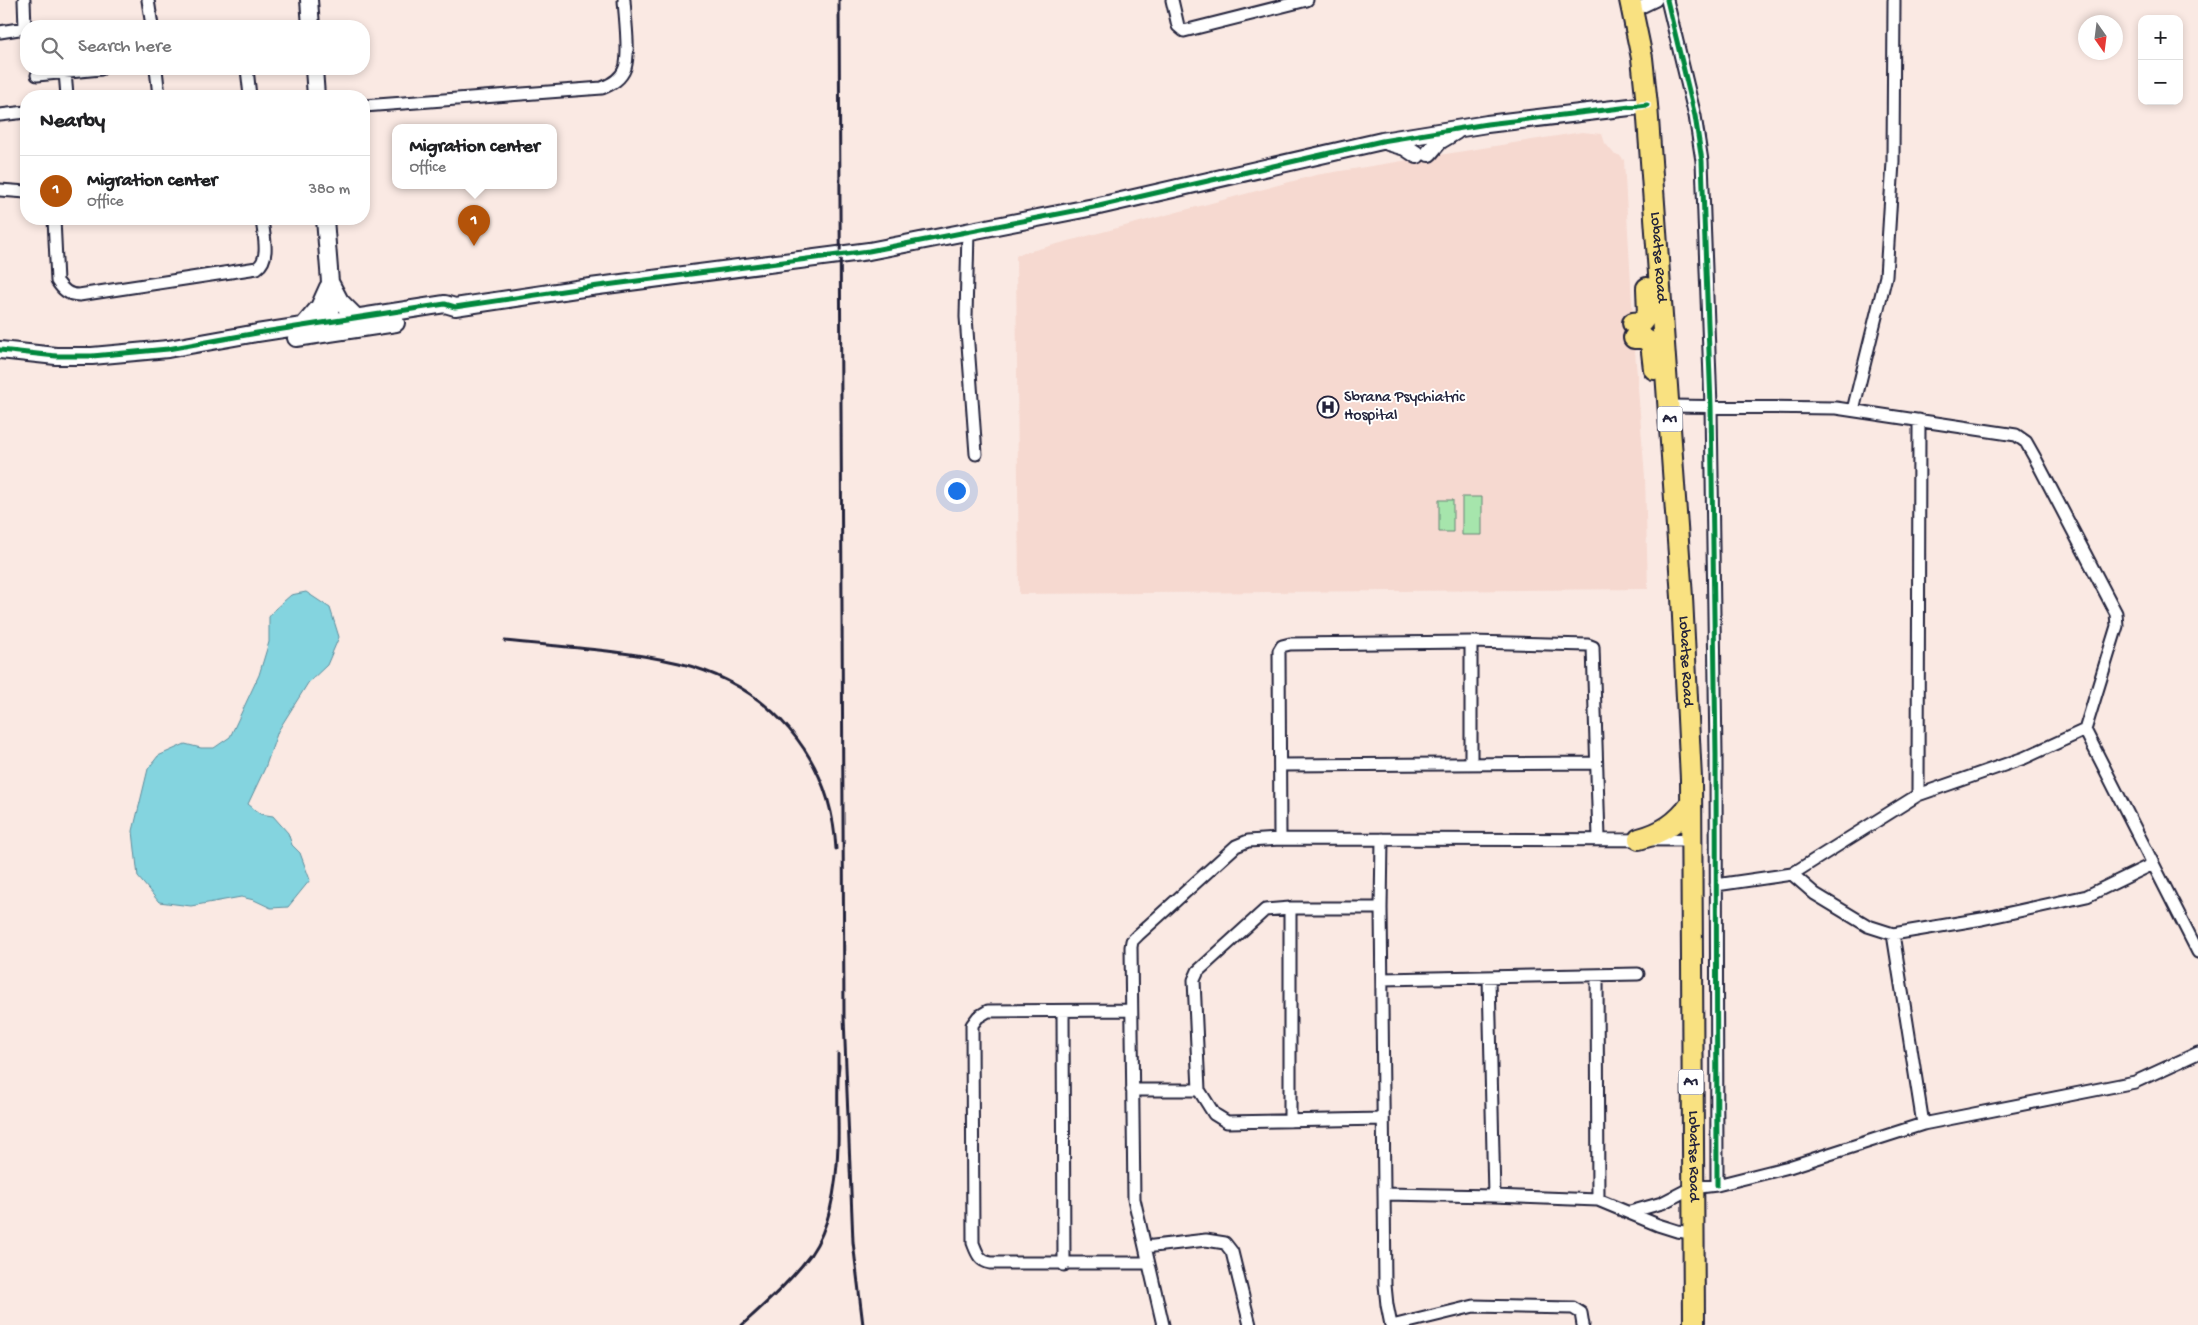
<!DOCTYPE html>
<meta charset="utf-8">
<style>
:root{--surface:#fff;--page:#f2f2f2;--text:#202124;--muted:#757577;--line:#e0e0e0;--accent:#b45309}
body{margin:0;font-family:"Gochi Hand",sans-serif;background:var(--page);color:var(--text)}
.controls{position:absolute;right:15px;top:15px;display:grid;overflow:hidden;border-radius:10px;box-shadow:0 2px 8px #0003}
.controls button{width:45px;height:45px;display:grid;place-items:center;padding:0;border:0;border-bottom:1px solid var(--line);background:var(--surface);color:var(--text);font:25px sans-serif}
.compass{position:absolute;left:2078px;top:15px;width:45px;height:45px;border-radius:50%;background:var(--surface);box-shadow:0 2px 8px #0003;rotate:166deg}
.you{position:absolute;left:956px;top:490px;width:18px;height:18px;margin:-12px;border:4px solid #fff;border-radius:50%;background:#1a73e8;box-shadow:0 0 0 8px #1a73e833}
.badge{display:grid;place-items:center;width:32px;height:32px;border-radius:50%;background:var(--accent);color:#fff;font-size:16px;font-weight:700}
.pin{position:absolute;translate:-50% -41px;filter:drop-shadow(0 1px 2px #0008)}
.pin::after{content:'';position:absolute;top:26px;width:18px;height:15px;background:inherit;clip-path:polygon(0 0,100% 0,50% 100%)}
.popup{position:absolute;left:392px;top:124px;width:165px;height:65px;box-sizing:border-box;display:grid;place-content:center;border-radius:10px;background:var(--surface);filter:drop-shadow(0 1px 4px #0005);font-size:16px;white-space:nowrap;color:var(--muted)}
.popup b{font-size:19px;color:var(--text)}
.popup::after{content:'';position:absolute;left:50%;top:100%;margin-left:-10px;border:10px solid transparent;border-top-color:var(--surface)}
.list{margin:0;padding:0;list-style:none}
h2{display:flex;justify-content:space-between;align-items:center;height:65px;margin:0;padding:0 20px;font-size:21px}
h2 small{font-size:16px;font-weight:400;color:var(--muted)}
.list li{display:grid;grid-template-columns:32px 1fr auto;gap:15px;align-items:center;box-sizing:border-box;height:70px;padding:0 20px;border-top:1px solid var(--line)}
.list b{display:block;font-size:19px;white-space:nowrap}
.list p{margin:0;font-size:16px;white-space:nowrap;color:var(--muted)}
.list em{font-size:16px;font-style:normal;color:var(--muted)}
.icon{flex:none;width:28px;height:28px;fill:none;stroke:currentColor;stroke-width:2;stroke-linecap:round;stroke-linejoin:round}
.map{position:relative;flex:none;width:2198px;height:1325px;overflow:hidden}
.search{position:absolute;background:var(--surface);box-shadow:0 2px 8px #0003;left:20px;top:20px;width:350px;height:55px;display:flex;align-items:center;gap:12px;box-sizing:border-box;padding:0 18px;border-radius:20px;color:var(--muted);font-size:19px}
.panel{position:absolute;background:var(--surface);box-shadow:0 2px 8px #0003;left:20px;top:90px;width:350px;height:135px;border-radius:20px}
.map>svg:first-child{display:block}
</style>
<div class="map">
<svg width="2198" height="1325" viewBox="0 0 2198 1325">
<rect width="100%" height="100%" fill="#fae9e3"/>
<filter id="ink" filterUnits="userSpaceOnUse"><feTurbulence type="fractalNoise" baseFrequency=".02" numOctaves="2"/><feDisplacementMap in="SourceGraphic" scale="10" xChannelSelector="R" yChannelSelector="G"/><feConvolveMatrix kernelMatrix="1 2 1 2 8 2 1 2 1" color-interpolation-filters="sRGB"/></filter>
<g filter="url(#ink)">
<path fill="#f6d9d0" d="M1582,132L1602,134L1605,143L1615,155H1619L1624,160L1634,338L1645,477L1648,589L1019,594L1016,255L1316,175Z"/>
<path fill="#a6e5ac" stroke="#648474" d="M1462,497H1482V535H1462Z
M1439,500H1453V532H1439Z"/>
<path fill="#84d4df" stroke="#5d8d9d" d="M306,592L330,608L339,637L327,665L308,683L278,731L265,768L248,804L260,814L273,816L288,833L292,845L300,853L310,880L288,907L271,908L254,900L241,897L191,906L159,902L138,877L133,831L148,769L158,756L185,744L201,748H214L230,737L259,675L269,642V617L275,609L291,595Z"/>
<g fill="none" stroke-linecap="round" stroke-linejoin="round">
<g stroke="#22223b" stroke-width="15">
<path id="street" d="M148,0L152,26
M1172,0L1178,26L1184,31L1307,0
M1667,0L1695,116L1702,161L1711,406L1716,754L1717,1185
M1633,11L1656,0
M0,32L25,28L24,0
M156,69L159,96
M247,69L250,96
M65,72L67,96
M37,75L101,69
M364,106L602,88C612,84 621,79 625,68C630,53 625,17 624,0
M0,115L26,112
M0,190L26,192
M54,219L57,281C63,290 68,295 79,295L257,268C271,259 263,233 262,219
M968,231L966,317L976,454
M1669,406L1836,408L2016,435L2026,442L2035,458L2116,613L2117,626L2085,730L2024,758L1918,795L1792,874L1716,885
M1853,410L1886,276L1893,162L1894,0
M2085,730L2198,952
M1471,764V642
M1280,765L1596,763
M1918,795L1919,420
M1280,839L1279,651L1282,646L1290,644L1471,642L1588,645L1593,647L1599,838
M1382,839L1381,908L1385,1285L1387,1305L1391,1325
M1792,874L1815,894L1868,926L1893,934L1982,919L2087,896L2153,864
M1290,908V1121
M1381,908H1290L1265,910L1198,971L1194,980L1199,1090L1214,1114L1227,1122L1383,1119
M1893,934L1923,1124
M1597,976L1598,1200
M1489,978L1494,1196
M1382,979L1638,974
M1131,1010L988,1011L978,1017L972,1025L973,1243C977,1253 979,1261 991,1263H1148
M1063,1011L1064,1265
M1132,1090H1199
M1385,1194L1494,1196L1598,1200L1658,1225L1677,1231L1692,1233
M1630,1212L1662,1203L1691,1188L1717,1185L1789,1167L1923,1124L2135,1082L2198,1053
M1145,1247L1206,1240L1225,1243L1232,1252L1250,1325
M1163,1325L1134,1199L1131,947L1132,941L1138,935L1236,846L1248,841L1280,839L1691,840
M1396,1325L1474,1306L1573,1308L1581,1313L1583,1325"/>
</g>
<g stroke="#22223b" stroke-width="20">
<path id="secondary" d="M309,0L311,26
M314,69L316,96
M1388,142L1405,147L1417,155
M1429,153L1439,141L1456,131
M325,219L330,282V331
M331,284L340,301L357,318
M302,327L319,307L328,287
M296,338L396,323
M0,350L56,356H92L168,349L257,333L445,304L455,307L583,288L869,251L1099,206L1382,141L1487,124L1647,105"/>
</g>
<g stroke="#22223b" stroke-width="24">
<g id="highway">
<path id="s1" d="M1630,0L1642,58L1647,105L1682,597L1691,779L1694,1325"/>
<path d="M1633,323L1642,322L1648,314L1647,288"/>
<path d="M1634,338H1643L1651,343L1654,369"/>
<path d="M1639,839C1662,833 1677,823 1691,804"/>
</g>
</g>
<use href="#street" stroke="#fff" stroke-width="11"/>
<use href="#secondary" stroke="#fff" stroke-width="16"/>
<use href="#highway" stroke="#f9e181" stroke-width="20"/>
<path stroke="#22223b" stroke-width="3" d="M839,0L844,1017L853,1242L863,1325
M505,641C562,647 622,650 679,663C769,685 831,756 836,849
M838,1054V1072
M742,1325C766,1303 791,1281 811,1254C832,1224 837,1181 838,1145C839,1119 836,1092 839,1065"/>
<g stroke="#fff" stroke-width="8">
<path id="cycleway" d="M1667,0L1695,116L1702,161L1711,406L1716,754L1717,1185
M0,350L56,356H92L168,349L257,333L445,304L455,307L583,288L869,251L1099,206L1382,141L1487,124L1647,105"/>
</g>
<use href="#cycleway" stroke="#00873e" stroke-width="5"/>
</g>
</g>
<defs>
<g id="hospital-ring" transform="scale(1.125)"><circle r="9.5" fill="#fff" stroke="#22223b" stroke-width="1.5"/><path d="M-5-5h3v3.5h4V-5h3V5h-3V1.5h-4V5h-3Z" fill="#22223b"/></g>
</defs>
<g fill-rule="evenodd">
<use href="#hospital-ring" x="1328" y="407"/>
</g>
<g text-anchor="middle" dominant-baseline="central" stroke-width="4" stroke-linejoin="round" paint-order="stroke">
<g fill="#fff" stroke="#646476" stroke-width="1">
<rect x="1657.5" y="406.5" width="25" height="25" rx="4"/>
<rect x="1678.5" y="1069.5" width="25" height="25" rx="4"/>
</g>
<g font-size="15" font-weight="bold" fill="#22223b">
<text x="1670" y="419">A1</text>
<text x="1691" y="1082">A1</text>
</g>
<g font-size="16" fill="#22223b" stroke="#fff">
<text stroke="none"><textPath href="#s1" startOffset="259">Lobatse Road</textPath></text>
<text stroke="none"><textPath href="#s1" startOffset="664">Lobatse Road</textPath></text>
<text stroke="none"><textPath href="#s1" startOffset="1159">Lobatse Road</textPath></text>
</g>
<g font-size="16" fill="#22223b" stroke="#fff" text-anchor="start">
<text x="1344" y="398">Sbrana Psychiatric<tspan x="1344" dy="18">Hospital</tspan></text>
</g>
</g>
</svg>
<div class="controls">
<button>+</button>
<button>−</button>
</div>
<svg class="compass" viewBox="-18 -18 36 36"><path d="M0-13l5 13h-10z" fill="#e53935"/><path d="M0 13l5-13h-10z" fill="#757577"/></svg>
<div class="you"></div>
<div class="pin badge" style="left:474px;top:246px">1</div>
<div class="popup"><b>Migration center</b>Office</div>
<div class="search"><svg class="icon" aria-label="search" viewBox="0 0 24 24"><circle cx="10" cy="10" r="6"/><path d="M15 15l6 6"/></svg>Search here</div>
<section class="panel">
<h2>Nearby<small></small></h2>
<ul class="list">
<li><span class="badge">1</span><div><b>Migration center</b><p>Office</p></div><em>380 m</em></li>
</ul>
</section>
</div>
